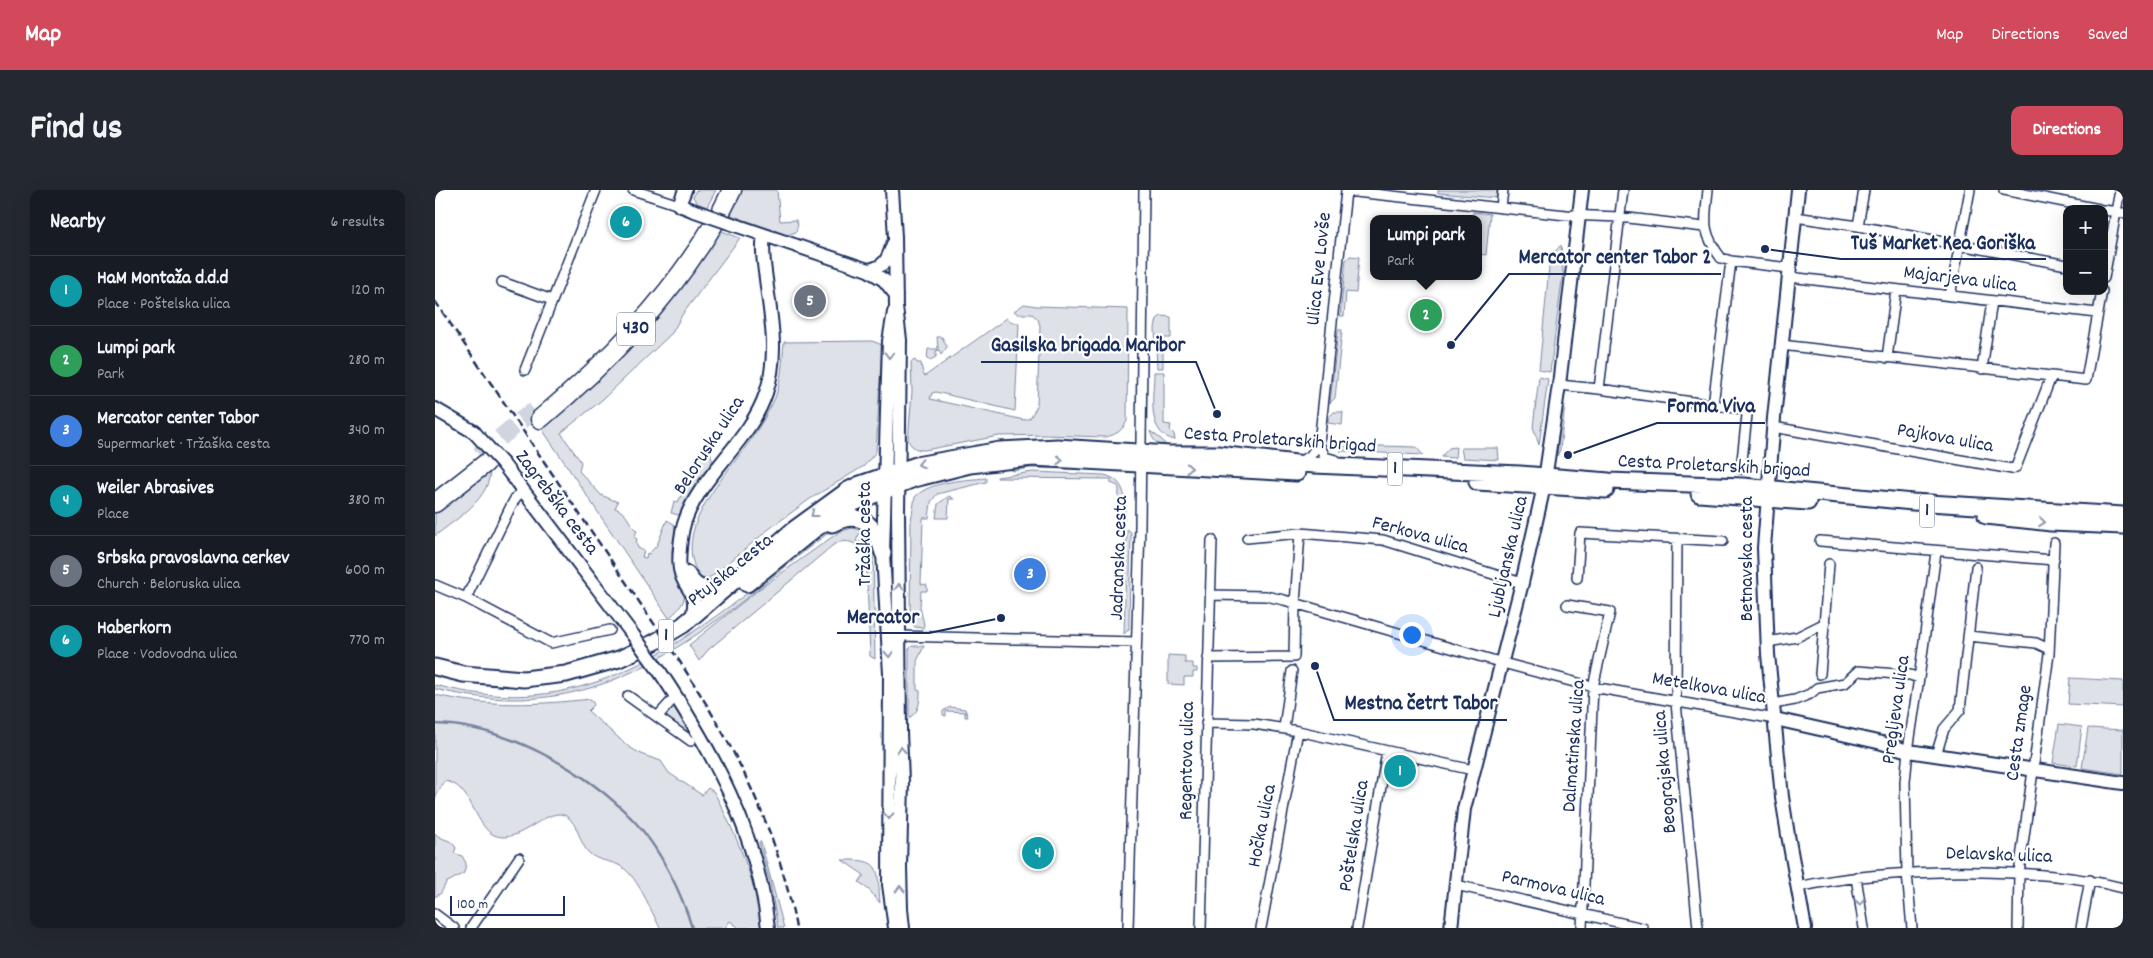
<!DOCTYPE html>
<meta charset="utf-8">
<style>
:root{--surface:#171b24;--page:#242831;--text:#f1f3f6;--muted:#9ea1a6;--line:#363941;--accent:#d1495b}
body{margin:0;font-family:Dekko,sans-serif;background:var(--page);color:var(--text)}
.controls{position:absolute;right:15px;top:15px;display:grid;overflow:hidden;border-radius:10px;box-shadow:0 5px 20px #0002}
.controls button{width:45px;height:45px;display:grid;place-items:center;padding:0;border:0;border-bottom:1px solid var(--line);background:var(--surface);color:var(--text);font:25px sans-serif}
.scale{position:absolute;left:15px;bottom:12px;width:115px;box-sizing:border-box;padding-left:5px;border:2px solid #1b2f5e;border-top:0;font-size:14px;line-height:18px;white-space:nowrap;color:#1b2f5e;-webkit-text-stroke:4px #fff;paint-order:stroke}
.you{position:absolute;left:976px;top:444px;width:18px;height:18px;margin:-12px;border:4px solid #fff;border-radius:50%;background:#1a73e8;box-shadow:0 0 0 8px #1a73e833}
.badge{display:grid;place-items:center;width:32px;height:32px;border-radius:50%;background:var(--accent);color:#fff;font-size:16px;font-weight:700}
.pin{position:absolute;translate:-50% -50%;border:2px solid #fff;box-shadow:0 1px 5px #0006}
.popup{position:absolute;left:935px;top:25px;width:112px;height:65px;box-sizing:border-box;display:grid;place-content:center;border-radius:10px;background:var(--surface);filter:drop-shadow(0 1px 4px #0005);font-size:16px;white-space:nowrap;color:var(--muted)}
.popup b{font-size:19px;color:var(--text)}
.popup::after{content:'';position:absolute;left:50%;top:100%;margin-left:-10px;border:10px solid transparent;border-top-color:var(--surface)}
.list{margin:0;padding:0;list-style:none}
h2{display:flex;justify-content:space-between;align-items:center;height:65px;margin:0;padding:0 20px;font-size:21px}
h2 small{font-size:16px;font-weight:400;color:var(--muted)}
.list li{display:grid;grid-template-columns:32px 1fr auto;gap:15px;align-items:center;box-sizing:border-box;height:70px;padding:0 20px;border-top:1px solid var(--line)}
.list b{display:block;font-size:19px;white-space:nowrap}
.list p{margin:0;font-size:16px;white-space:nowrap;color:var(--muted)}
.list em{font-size:16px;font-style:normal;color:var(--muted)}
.map{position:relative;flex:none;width:1688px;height:738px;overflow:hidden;border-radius:10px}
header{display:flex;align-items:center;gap:30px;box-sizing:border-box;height:70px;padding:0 25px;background:var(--accent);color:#fff}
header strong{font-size:24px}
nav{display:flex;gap:28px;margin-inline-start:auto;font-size:18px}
.intro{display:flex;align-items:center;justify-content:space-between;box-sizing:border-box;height:120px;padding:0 30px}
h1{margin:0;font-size:35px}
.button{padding:12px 22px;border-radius:10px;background:var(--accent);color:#fff;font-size:18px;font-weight:700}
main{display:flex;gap:30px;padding:0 30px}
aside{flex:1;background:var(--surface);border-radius:10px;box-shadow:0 5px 20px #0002}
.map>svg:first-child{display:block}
</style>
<header>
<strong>Map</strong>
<nav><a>Map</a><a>Directions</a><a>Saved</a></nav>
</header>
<div class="intro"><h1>Find us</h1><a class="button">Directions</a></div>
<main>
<aside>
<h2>Nearby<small>6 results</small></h2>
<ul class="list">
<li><span class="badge" style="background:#0f9aa8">1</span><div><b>HaM Montaža d.d.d</b><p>Place · Poštelska ulica</p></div><em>120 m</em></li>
<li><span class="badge" style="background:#2e9e5b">2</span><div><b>Lumpi park</b><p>Park</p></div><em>280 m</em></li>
<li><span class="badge" style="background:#3f7fe0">3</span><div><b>Mercator center Tabor</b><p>Supermarket · Tržaška cesta</p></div><em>340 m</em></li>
<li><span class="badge" style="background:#0f9aa8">4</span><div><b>Weiler Abrasives</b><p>Place</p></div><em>380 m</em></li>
<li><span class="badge" style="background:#6b7280">5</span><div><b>Srbska pravoslavna cerkev</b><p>Church · Beloruska ulica</p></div><em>600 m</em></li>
<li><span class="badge" style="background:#0f9aa8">6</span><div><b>Haberkorn</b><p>Place · Vodovodna ulica</p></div><em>770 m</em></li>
</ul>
</aside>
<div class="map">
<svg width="1688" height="738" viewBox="0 0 1688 738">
<rect width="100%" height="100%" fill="#fff"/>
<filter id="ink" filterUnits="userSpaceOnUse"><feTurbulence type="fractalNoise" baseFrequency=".02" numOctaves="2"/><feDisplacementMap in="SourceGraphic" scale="10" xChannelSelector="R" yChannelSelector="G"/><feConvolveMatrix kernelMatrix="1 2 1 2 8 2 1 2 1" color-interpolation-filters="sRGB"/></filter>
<g filter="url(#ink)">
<path fill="#dee1e7" stroke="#7c88a2" d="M261,0H281L272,17L262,13L258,7Z
M303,0H342L345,31L361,30L363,34L361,42L352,45L290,23Z
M1003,0H1062L1061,8L1003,3Z
M1038,22L1055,24L1051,65L1044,64V29H1037Z
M284,40L305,48L247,125L237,143L168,209L126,243L146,272L144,281L166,305L183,312L180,318C195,324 192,333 202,341L199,347L202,349L201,353L203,358L209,361L207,367L211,368L212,363L214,364L222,355L232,330L239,334C241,343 237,353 237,362C239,393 266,402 234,428L107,239L112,231L132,218L207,144L240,106Z
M1126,55L1128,83L1115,182L1104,180L1115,67Z
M915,66L924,67L921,103L911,102L909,126H905L911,70Z
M589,114L602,116L693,119L692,231C687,241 681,245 670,247L611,245L564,246L490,260C481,260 477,258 473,250L477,202L476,172L480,170L482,173H486L488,184L490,186L572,128L577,132L584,133L580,221L501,202L497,203L495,209L589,230L595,228L602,216L605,136L603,129L597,124H583L579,121Z
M726,126L736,127V148H728V178H722L720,138L722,129Z
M903,140H907L900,208L895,213Z
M502,147H507L512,157L506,165L504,160L501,161V167L495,170L492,168L493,159H503Z
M437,151L447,155L441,262L429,276L375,309L334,339L279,385L271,389L267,388C261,383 259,376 257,368C249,325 295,281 317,248C325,236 334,221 340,208C347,190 347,171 349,152Z
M719,182H729V234L736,235L735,240L739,244L740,250C710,244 719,204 719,182Z
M1104,187L1113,189L1104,255L1098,237Z
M1127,213L1130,215L1125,260L1122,266Z
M899,222H908L907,235L893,233V228Z
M715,241L726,249L732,257C722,255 718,251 715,241Z
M912,255L981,257L988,265L905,261Z
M1021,257L1020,268L1006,267L1014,258Z
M1026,258H1063L1064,270L1028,268Z
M275,259L278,276L247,323L243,325L236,323L239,311L243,312L264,266L269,268Z
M592,275L673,278V280L595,278L578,281L575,279Z
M55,277C57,309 22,328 0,346V317Z
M598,282L669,285C693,290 691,313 689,332L683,329L684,299L683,296L676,293V289L562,288V287Z
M551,288V292L502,304L496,312L494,328H488L486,394L492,395V401H486L485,417L489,434L488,438L480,437L476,432L475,425L476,331L480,307C495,291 530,290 551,288Z
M514,306L519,309H514L513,328H501L503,314Z
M425,334L402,337C374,356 350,378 324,398C221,480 135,532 0,499V495C133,530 217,475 319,398C347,377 372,354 400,335Z
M417,338L426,340L421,351L424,353L430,341L438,356L440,469L435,466L431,365C424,352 409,347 397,356L273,460L264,471L254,455L323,400L404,342Z
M692,339L696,342L694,430V439L689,444Z
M477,456H489L482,471V500L485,501C485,513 484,522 474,528V459Z
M733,465L750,466V473H758V478H762V482H758V487H749V495L733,494Z
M1635,488L1688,491V517L1633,514Z
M0,505C56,517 100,515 156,509L159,515L153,521L194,557L208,565L226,571L234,583L267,605L273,598L279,602C301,644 321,691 327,738H304L295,731L290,738H225C216,721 203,687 187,677C177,670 162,672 153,662C143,651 142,625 124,624C105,624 80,657 57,644C39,633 36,595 10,591L2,603L0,611Z
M237,516H240L259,547L232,528V522Z
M515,517L530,519L533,527H530V522L511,521V526L508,525V521Z
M1624,534L1647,537L1642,576L1618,573Z
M1653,538L1688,540V584L1647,578Z
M0,643C6,651 17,648 21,658L19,663L27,666L31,673L29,683L11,693L6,703L0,707Z
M324,652H326L349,738H343L335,693Z
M407,670C448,669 442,678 445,713L435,701L424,692L429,685Z"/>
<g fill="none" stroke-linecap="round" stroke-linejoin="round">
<path stroke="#77839f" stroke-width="2.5" d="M0,534C70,535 153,581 200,632C225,658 247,704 257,738"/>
<path stroke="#d1d5df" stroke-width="18" stroke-dasharray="18 9" stroke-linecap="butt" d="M44,265L99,220"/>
<g stroke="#1b2f5e" stroke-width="12">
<path id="street" d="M198,0L244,15
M1188,0L1164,199L1308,219L1312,225L1306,279
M1273,0C1270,31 1266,41 1286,68L1296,71L1278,215
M1569,0L1664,19
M1066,18L1068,0
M1669,20L1688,23
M1360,27L1423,36L1632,75
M1423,36L1429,0
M1296,71L1354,78
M1354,87L1662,123
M1669,88L1685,0
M67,92L117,110
M1515,106L1535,0
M1346,155L1651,190L1667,101
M1452,168L1461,100
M1547,179L1557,111
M90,180L161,0
M1124,195L1164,199
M1338,237L1577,279L1581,277L1616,187
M884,254L890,267L901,270
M864,272L875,266L884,254L911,1L1131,25L1185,27L1269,37
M812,348L865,343L948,350L1087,393
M1242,349L1241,513L1263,738
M1385,351L1619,370
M1142,388L1145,343L1288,351
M0,395L31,408L116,453L175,440
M776,405L831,406L849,410L1068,473L1158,497L1340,529
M31,408L76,316L81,307L88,301
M1132,415L1175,422L1158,497L1147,738
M465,446L700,452
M1533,446L1601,453L1614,459
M1332,452L1362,447L1390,433
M773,468L859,467L860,414L865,343
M1385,484L1394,374
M193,506L256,551
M1338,514L1360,510L1375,504L1382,498L1410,493L1423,481L1475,485L1484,488
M223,526L241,506
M771,533L819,534L863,541L1038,580
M849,538L857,481
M1501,565L1509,539L1525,520L1541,377
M1421,687L1429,738
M1021,695L1208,738
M1363,697C1424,684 1486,681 1548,682C1596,683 1642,686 1688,698
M0,724L19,738
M36,738L84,668
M693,738L705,336L709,0
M766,738L777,350
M826,738L863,541
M922,738L952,561
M1477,738L1472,683L1470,592L1473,561L1485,481L1501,362
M1583,738L1584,683L1614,464L1619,353
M1646,738L1655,690"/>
</g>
<g stroke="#1b2f5e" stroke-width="16">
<path id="secondary" d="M250,0L244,15L257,20
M457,0L460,47L461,117L465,150L463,323L465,542L467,591L465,677L466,719L468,738
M1363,0L1339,228L1329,358L1333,464L1347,607L1353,645L1370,738
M303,36L433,80L449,90L461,105
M433,80C450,77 453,69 458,54
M459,122L454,151L448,363L455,484L454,695L460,738
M0,219L39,242
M68,274L198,445
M253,383C264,403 279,401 295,387
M257,428C265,399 248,401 245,379C243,369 246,344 249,334C263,287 315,252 331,203C343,168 337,133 332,97C330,79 326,62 329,45
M225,482C277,560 323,643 333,738
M1340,529L1447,553L1473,561L1688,593
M1016,738L1029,619L1087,393L1109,296L1124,195L1147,0"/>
</g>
<g stroke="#1b2f5e" stroke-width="19">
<path id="primary" d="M1042,292L1171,300
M1264,304L1373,312
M1551,326L1616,333L1688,336
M397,334C427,319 440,334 448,363
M312,394L379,340L419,313L479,289L535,275L598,268L862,283
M0,477L28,484L89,489L131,484L184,469L220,452L248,435L358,340L413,300L425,294L481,275L565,260L622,257L735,264H783L879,275L1085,284L1174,291L1308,296L1478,312L1688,325"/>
</g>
<g stroke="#1b2f5e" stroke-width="21">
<path id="highway" d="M286,22L297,0
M105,229C173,172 233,110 279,34
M0,313L51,273"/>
</g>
<use href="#street" stroke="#fff" stroke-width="9"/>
<use href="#secondary" stroke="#fff" stroke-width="12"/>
<use href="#primary" stroke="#fff" stroke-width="15"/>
<use href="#highway" stroke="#fff" stroke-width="18"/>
<path stroke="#1b2f5e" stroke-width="2.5" stroke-dasharray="8 4" stroke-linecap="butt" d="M0,111L245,472C299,556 343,638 361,738"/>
<g stroke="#1b2f5e" stroke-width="16" stroke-linecap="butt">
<path id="secondary-bridge" d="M257,20L303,36
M39,242L68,274
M198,445L225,482"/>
</g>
<use href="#secondary-bridge" stroke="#fff" stroke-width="12"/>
</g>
<defs><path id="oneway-chevron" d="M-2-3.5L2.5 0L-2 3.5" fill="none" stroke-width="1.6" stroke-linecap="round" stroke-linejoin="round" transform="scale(1.25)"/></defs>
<g stroke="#8d97ae">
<use href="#oneway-chevron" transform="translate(454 165) rotate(91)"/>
<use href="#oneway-chevron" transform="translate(625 270) rotate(3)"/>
<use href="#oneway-chevron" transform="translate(486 274) rotate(168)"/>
<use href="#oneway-chevron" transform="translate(754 278) rotate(4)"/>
<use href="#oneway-chevron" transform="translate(379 324) rotate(143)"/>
<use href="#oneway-chevron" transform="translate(1607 332) rotate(6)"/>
<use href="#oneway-chevron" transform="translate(464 397) rotate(-91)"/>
<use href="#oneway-chevron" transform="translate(454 464) rotate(87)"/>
<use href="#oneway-chevron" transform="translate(466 560) rotate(-93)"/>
<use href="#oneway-chevron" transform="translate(454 626) rotate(89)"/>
<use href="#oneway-chevron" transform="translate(465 699) rotate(-91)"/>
<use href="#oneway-chevron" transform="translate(1425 712) rotate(81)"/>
</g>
</g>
<g text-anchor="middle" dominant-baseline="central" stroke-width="4.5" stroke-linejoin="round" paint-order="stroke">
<g fill="#fff" stroke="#5f6d8e" stroke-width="1">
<rect x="182" y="122.5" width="38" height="33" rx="4"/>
<rect x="952.5" y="262.5" width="15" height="33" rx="4"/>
<rect x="1484.5" y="304.5" width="15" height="33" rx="4"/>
<rect x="223.5" y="429.5" width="15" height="33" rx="4"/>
</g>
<g font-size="19" font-weight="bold" fill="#1b2f5e">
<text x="201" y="139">430</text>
<text x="960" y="279">1</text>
<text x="1492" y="321">1</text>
<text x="231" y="446">1</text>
</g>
<g font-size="20" fill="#1b2f5e" stroke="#fff">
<text transform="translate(885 79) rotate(-84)">Ulica Eve Lovše</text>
<text transform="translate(1525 90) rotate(7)">Majarjeva ulica</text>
<text transform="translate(1510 249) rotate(10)">Pajkova ulica</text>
<text transform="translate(845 251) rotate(4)">Cesta Proletarskih brigad</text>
<text transform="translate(275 256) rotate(-57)">Beloruska ulica</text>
<text transform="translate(1279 277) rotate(3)">Cesta Proletarskih brigad</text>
<text transform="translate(121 313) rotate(53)">Zagrebška cesta</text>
<text transform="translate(431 344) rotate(-90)">Tržaška cesta</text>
<text transform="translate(985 346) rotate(15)">Ferkova ulica</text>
<text transform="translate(1074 367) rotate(-77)">Ljubljanska ulica</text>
<text transform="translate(685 368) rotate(-88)">Jadranska cesta</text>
<text transform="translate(1313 369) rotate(-90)">Betnavska cesta</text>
<text transform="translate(296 381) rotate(-39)">Ptujska cesta</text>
<text transform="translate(1274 499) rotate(10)">Metelkova ulica</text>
<text transform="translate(1462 520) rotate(-82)">Pregljeva ulica</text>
<text transform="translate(1585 543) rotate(-82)">Cesta zmage</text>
<text transform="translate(1140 556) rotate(-86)">Dalmatinska ulica</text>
<text transform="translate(753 571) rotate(-89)">Regentova ulica</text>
<text transform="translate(1231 582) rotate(-95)">Beograjska ulica</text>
<text transform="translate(828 636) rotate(-79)">Hočka ulica</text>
<text transform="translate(920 646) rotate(-81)">Poštelska ulica</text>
<text transform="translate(1564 666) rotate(2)">Delavska ulica</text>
<text transform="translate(1118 699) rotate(13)">Parmova ulica</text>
</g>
</g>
<path fill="none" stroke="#1b2f5e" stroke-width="2" d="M1330 59L1406 69H1611M1016 155L1074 84H1286M782 224L761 172H546M1133 265L1222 233H1330M566 428L494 443H402M880 476L899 530H1072"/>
<g fill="#1b2f5e" stroke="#fff" stroke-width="2">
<circle cx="1330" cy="59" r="5"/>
<circle cx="1016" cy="155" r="5"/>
<circle cx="782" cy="224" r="5"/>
<circle cx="1133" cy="265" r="5"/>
<circle cx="566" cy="428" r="5"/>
<circle cx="880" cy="476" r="5"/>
</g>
<g font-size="21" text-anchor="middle" font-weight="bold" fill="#1b2f5e" stroke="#fff" stroke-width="4.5" stroke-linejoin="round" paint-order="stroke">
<text x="1508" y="59">Tuš Market Kea Goriška</text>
<text x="1180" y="73">Mercator center Tabor 2</text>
<text x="653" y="161">Gasilska brigada Maribor</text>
<text x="1276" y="222">Forma Viva</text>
<text x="448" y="433">Mercator</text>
<text x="986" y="519">Mestna četrt Tabor</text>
</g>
</svg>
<div class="controls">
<button>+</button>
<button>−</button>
</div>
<div class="scale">100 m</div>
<div class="you"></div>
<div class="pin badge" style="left:965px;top:581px;background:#0f9aa8">1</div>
<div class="pin badge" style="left:991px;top:125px;background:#2e9e5b">2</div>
<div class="popup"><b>Lumpi park</b>Park</div>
<div class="pin badge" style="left:595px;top:384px;background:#3f7fe0">3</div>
<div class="pin badge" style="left:603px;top:663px;background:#0f9aa8">4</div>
<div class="pin badge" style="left:375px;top:111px;background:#6b7280">5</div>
<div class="pin badge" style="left:191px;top:32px;background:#0f9aa8">6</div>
</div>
</main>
